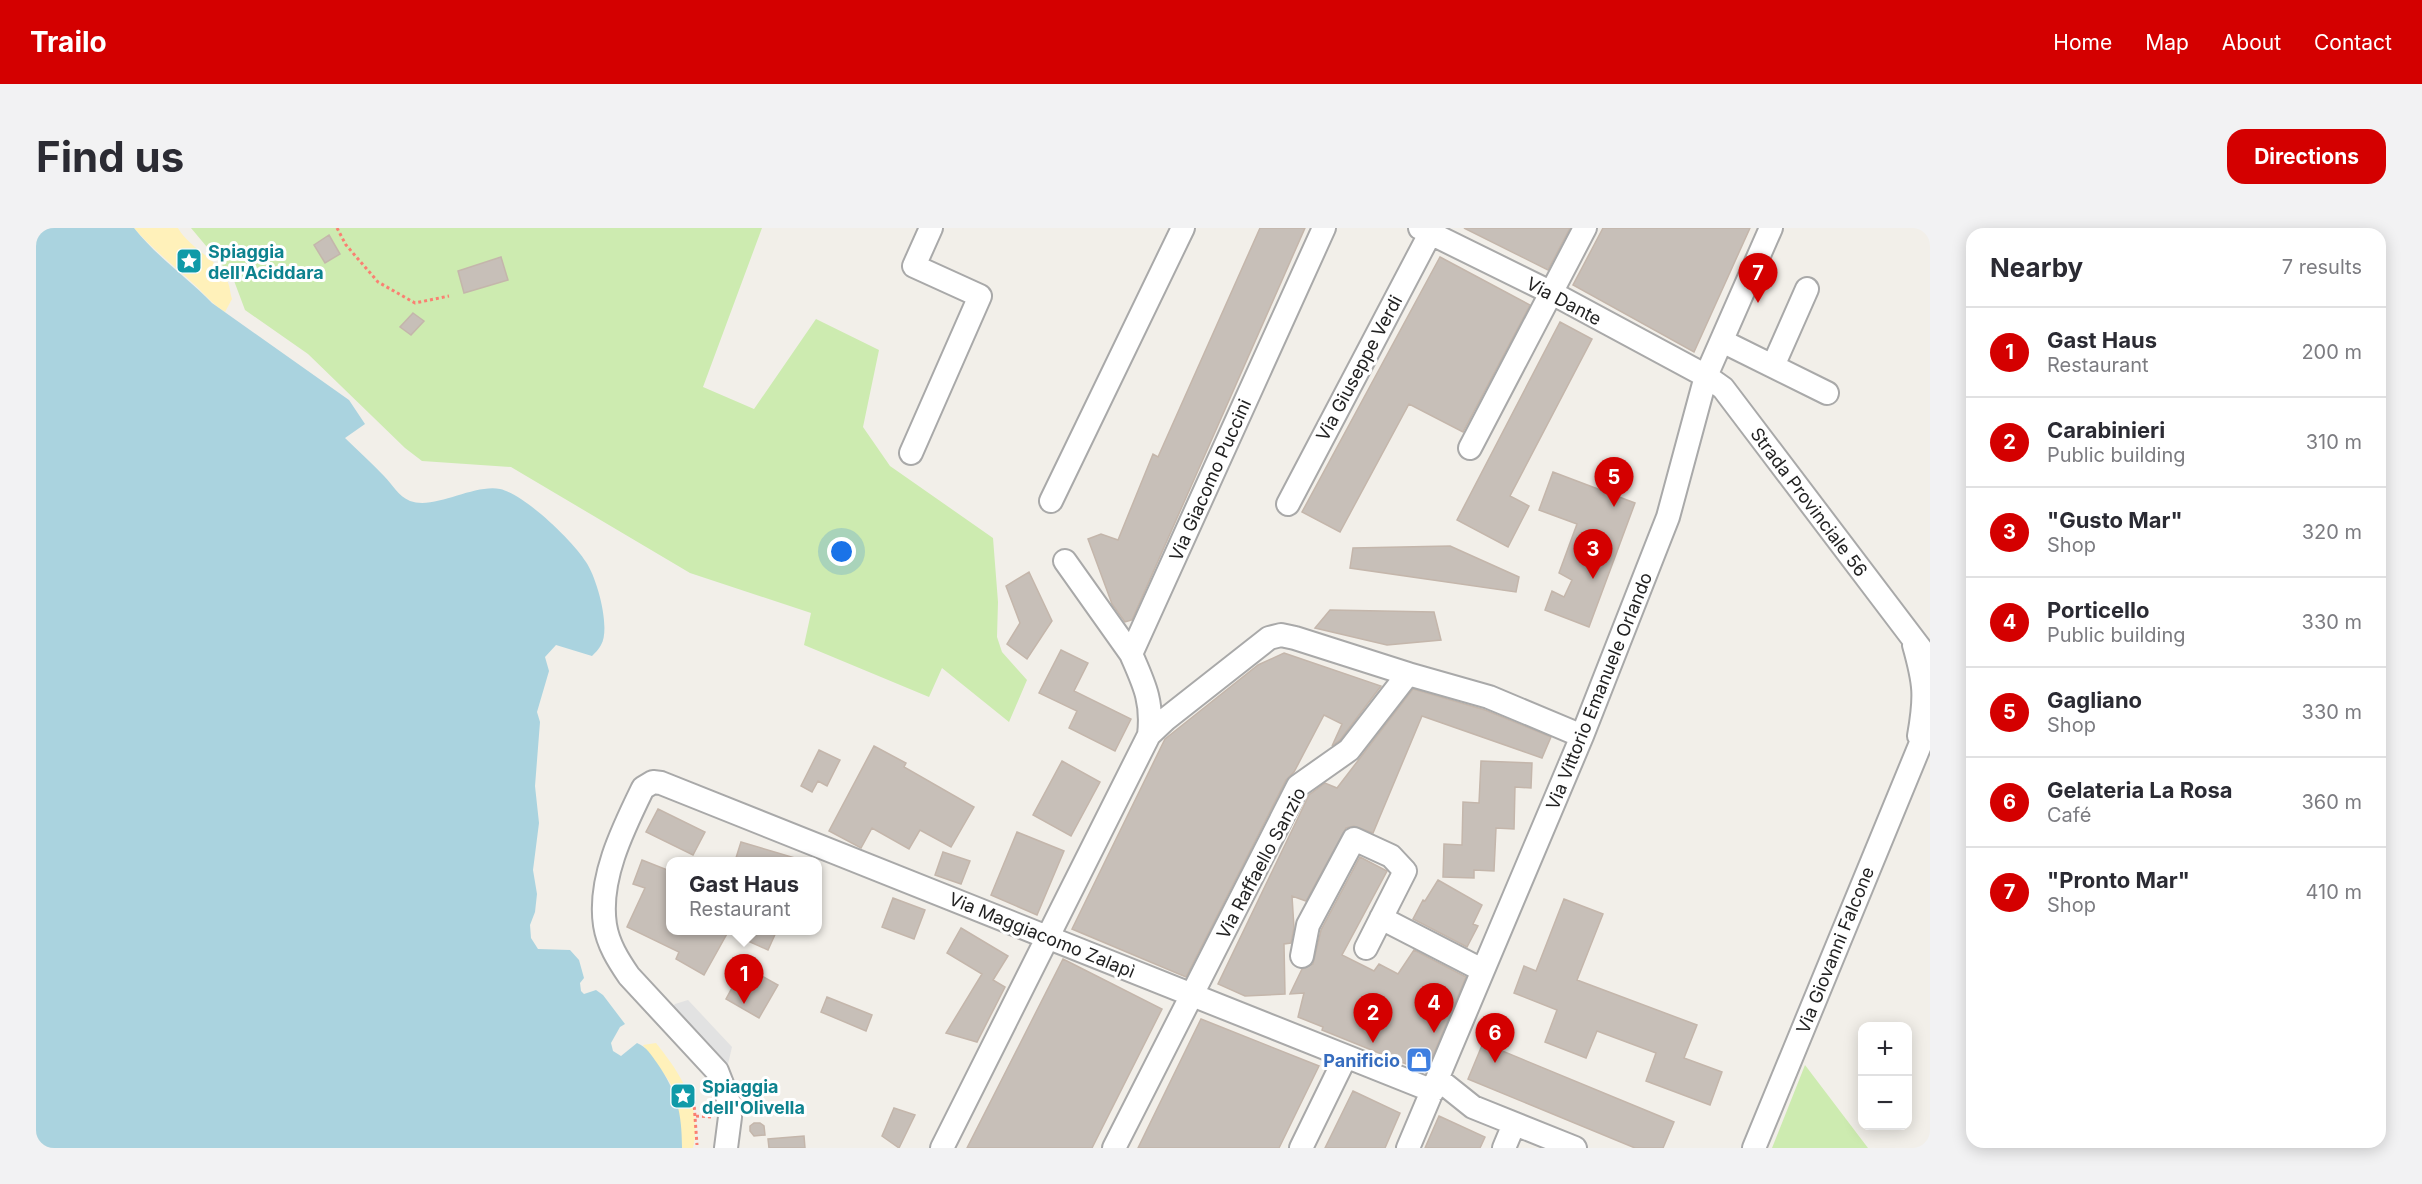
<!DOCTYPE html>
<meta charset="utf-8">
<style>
:root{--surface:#fff;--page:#f2f2f3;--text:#2b2b33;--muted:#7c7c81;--line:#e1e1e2;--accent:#d40000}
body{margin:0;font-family:Inter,sans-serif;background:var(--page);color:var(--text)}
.controls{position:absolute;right:18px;bottom:18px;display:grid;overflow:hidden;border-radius:12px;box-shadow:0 3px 15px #0003}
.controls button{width:54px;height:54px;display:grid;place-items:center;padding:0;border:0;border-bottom:2px solid var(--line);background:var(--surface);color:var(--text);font:30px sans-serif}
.you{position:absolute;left:806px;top:324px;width:21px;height:21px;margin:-15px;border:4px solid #fff;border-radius:50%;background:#1a73e8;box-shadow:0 0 0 9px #1a73e833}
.badge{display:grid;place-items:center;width:39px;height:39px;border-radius:50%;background:var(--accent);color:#fff;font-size:20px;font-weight:700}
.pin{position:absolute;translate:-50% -50px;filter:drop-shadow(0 2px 3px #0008)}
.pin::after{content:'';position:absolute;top:32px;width:21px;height:18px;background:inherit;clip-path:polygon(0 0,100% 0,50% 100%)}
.popup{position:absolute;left:630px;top:629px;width:156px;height:78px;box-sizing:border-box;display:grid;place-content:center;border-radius:12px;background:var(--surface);filter:drop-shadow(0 2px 4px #0005);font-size:20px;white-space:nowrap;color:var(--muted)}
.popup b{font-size:22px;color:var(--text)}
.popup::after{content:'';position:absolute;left:50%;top:100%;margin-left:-12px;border:12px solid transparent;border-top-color:var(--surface)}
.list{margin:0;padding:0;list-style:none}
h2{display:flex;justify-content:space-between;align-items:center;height:78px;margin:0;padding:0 24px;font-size:26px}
h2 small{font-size:20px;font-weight:400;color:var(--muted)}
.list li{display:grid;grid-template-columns:39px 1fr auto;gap:18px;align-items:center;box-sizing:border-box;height:90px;padding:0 24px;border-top:2px solid var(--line)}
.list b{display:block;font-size:22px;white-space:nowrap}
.list p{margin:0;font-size:20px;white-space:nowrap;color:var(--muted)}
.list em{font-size:20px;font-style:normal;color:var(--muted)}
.map{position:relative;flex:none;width:1894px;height:920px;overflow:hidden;border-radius:18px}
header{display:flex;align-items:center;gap:36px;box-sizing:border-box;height:84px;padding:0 30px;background:var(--accent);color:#fff}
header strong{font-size:28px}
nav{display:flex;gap:33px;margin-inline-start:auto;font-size:21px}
.intro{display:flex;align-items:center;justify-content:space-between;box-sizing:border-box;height:144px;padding:0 36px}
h1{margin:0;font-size:42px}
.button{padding:15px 27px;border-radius:18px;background:var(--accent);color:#fff;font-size:21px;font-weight:700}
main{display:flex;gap:36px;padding:0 36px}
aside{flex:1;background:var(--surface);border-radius:18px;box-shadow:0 3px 15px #0003}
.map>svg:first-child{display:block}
</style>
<header>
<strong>Trailo</strong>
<nav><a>Home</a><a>Map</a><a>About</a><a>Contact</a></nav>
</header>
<div class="intro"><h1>Find us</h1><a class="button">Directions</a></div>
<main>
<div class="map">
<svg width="1894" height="920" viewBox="0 0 1894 920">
<rect width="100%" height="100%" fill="#f2efe9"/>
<path fill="#cdebb0" d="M155,0H726L667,159L718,181L780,91L843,122L827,199L854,238L957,310L962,374L961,409L966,424L991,452L973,494L906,440L893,469L768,417L775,385L654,345L475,239L386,233L369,220L272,126L209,82L197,50Z
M1769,837L1832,920H1736Z"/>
<path fill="#fff1ba" d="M98,0H142C153,20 183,32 191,52C194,58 194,65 196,71L189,84C178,77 170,68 161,59C140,39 117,22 98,0Z
M620,815C644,845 667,879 657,920H644L640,866L633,853L607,817Z"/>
<path fill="#e2e2e2" d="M652,772L696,819L692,836L686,840L632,783L639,776Z"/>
<path fill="#aad3df" d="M0,0H98C121,29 151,49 176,75L313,172L329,196L309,210C322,223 336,235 348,248C357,257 362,268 374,273C399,282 437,256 464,261C488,266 537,313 550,334C561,350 575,400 565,417C563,421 559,425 556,428L520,417L509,429L513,443L501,484L504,494L499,558L503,595L497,642L501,666L499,684L494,697L495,710L502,721L534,722L543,732L548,750L544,755L545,763L548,766L560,762L567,767L589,796L584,799L575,815L577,823L585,828L601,815C611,819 615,827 621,835C641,864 646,885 646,920H0Z"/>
<path fill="#c7bfb8" stroke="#c4b6ab" stroke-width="1.5" d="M1224,0H1269L1096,392L1089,394L1076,376L1052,311L1065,306L1082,312L1117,226L1122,229Z
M1428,0H1534L1512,42Z
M1567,0H1714L1658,124L1537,57Z
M293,7L304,26L289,35L278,17Z
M465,29L472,52L428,65L422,43Z
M1404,29L1494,77L1427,204L1373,176L1304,304L1266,284Z
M377,85L388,93L375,107L364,99Z
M1524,94L1556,111L1474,268L1493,278L1472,319L1421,292Z
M1517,244L1599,275L1553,399L1509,382L1516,363L1528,369L1536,352L1523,345L1541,296L1503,282Z
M1414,318L1483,349L1480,364L1314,340L1317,320Z
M993,344L1016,393L991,431L971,416L984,395L970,358Z
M1294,382L1398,384L1405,412L1351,417L1279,400Z
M1025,422L1052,435L1038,463L1095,491L1079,523L1033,500L1041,483L1003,465Z
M1248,425L1345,458L1304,512L1296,518L1306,496L1288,487L1258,544L1250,552L1150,749L1036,701L1129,511L1222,437Z
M1377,461L1449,482L1515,509L1506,530L1386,488L1337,605L1318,598L1310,600L1270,673L1256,668L1258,700L1255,715L1248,716L1249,766L1209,768L1182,756L1273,567L1289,555L1301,560Z
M838,518L870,535L868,539L938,579L915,619L884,602L873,621L836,600L825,620L793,603Z
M783,522L804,532L791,558L782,553L776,564L765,558Z
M1026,533L1064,554L1035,608L997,587Z
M1445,533L1496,535L1495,560L1479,559L1478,601L1460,600L1458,643L1438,642V650L1407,649L1408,616L1426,617L1427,574L1443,575Z
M622,581L669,604L657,627L610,604Z
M981,604L1028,623L1001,687L955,667Z
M705,614L759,630V633H699Z
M907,624L934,633L925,656L899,647Z
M1324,629L1351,643L1306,727L1338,743L1343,736L1362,746L1378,722L1430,749L1390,844L1286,802L1287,799L1262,789L1268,765L1254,766L1266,741L1277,736L1285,702Z
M606,632L634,643V702H741L732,722L692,704L668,747L640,731L643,724L591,699L609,660L597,656Z
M1402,652L1446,677L1437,696L1442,698L1431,719L1377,691L1387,672L1389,673Z
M857,670L889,682L878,711L846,699Z
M1528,671L1567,686L1541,752L1661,797L1648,830L1686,844L1674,877L1610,853L1620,825L1561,803L1550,830L1509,814L1521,782L1478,765L1488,738L1500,743Z
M925,700L972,728L957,752L969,759L941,814L910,805L946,746L911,725Z
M1027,731L1126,781L1056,920H931Z
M708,738L742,757L723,790L690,771Z
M791,769L836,787L830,803L785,784Z
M1165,791L1283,838L1243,920H1102Z
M1447,815L1638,894L1627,920H1599L1432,851Z
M1317,863L1364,885L1349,920H1289Z
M858,880L879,887L863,920L846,908Z
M1403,888L1449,909L1444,920H1389Z
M718,895H724L728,898L729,907L718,908L714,903V898Z
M768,908L769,920H733L732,911Z"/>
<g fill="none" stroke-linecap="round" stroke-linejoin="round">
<g stroke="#a9a9a9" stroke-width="26">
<path id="minor" d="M1384,0L1516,65L1670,148L1687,160L1894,433
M1686,113L1791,165
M1737,138L1771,61
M1434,220L1549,0
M875,225L944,68L878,38L895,0
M1015,273L1147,0
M1252,276L1397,0
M1029,333L1095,426
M1878,417C1889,456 1890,468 1883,508
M1113,507C1117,473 1108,456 1095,426L1288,0
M1345,690L1446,742
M1266,728L1272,697L1318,611L1355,628L1369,643L1330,720
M1402,851L1437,879L1539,920
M690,920L694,889L692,871L681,843L593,748C582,732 572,716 569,697C562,651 587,601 607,560L617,554L625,555L1397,863
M906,920L1113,507L1130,491L1233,410L1245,407L1259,410L1372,446
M1078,920L1262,558L1313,522L1372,446L1453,469L1546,508
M1265,920L1309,830
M1372,920L1546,508L1632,289L1670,148L1735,0
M1468,920L1478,896
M1718,920L1894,493"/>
</g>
<path stroke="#fa8072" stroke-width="3" stroke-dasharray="3 3" stroke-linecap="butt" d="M301,0L310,17L342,54L379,75L413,68
M657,861L661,917
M660,888L677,889"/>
<use href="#minor" stroke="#fff" stroke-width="22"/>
</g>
<defs>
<g id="sight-square" transform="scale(1.35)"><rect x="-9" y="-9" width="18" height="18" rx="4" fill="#0f9aa8" stroke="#fff"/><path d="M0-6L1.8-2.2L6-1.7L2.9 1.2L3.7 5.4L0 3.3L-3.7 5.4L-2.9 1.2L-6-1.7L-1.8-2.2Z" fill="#fff"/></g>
<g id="shop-square" transform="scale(1.35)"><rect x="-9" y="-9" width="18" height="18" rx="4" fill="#3f7fe0" stroke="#fff"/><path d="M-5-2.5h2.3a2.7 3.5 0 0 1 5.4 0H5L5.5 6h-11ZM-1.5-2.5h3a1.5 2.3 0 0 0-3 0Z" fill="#fff"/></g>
</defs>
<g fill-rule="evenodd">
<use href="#sight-square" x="153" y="33"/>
<use href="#shop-square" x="1383" y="832"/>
<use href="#sight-square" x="647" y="868"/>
</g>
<g text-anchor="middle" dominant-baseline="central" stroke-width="6" stroke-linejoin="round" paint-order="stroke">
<g font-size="18" font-weight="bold" fill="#0d838f" stroke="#fff" text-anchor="start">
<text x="172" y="23">Spiaggia<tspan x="172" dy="21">dell'Aciddara</tspan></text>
<text x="666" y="858">Spiaggia<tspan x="666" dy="21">dell'Olivella</tspan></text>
</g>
<g font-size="18" fill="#222" stroke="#fff">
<text transform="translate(1528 73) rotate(28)">Via Dante</text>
<text transform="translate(1323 140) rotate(-62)">Via Giuseppe Verdi</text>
<text transform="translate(1174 252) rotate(-66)">Via Giacomo Puccini</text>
<text transform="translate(1773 274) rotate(53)">Strada Provinciale 56</text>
<text transform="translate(1563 463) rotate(-68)">Via Vittorio Emanuele Orlando</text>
<text transform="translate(1225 635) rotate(-62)">Via Raffaello Sanzio</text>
<text transform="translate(1006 707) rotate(22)">Via Maggiacomo Zalapì</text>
<text transform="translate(1799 722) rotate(-68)">Via Giovanni Falcone</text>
</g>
<g font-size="18" font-weight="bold" fill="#366cbe" stroke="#fff" text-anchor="end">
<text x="1364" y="832">Panificio</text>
</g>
</g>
</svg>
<div class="controls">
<button>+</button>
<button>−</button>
</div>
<div class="you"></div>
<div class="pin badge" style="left:708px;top:776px">1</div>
<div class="popup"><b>Gast Haus</b>Restaurant</div>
<div class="pin badge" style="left:1337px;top:815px">2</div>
<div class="pin badge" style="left:1557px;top:351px">3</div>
<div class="pin badge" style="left:1398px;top:805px">4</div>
<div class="pin badge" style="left:1578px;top:279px">5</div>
<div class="pin badge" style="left:1459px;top:835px">6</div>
<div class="pin badge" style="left:1722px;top:75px">7</div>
</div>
<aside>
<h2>Nearby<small>7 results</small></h2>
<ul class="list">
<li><span class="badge">1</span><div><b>Gast Haus</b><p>Restaurant</p></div><em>200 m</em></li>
<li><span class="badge">2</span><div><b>Carabinieri</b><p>Public building</p></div><em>310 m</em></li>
<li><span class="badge">3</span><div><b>&quot;Gusto Mar&quot;</b><p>Shop</p></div><em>320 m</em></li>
<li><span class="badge">4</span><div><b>Porticello</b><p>Public building</p></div><em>330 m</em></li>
<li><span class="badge">5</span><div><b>Gagliano</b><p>Shop</p></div><em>330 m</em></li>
<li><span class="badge">6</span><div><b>Gelateria La Rosa</b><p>Café</p></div><em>360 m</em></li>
<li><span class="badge">7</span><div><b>&quot;Pronto Mar&quot;</b><p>Shop</p></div><em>410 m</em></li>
</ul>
</aside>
</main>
